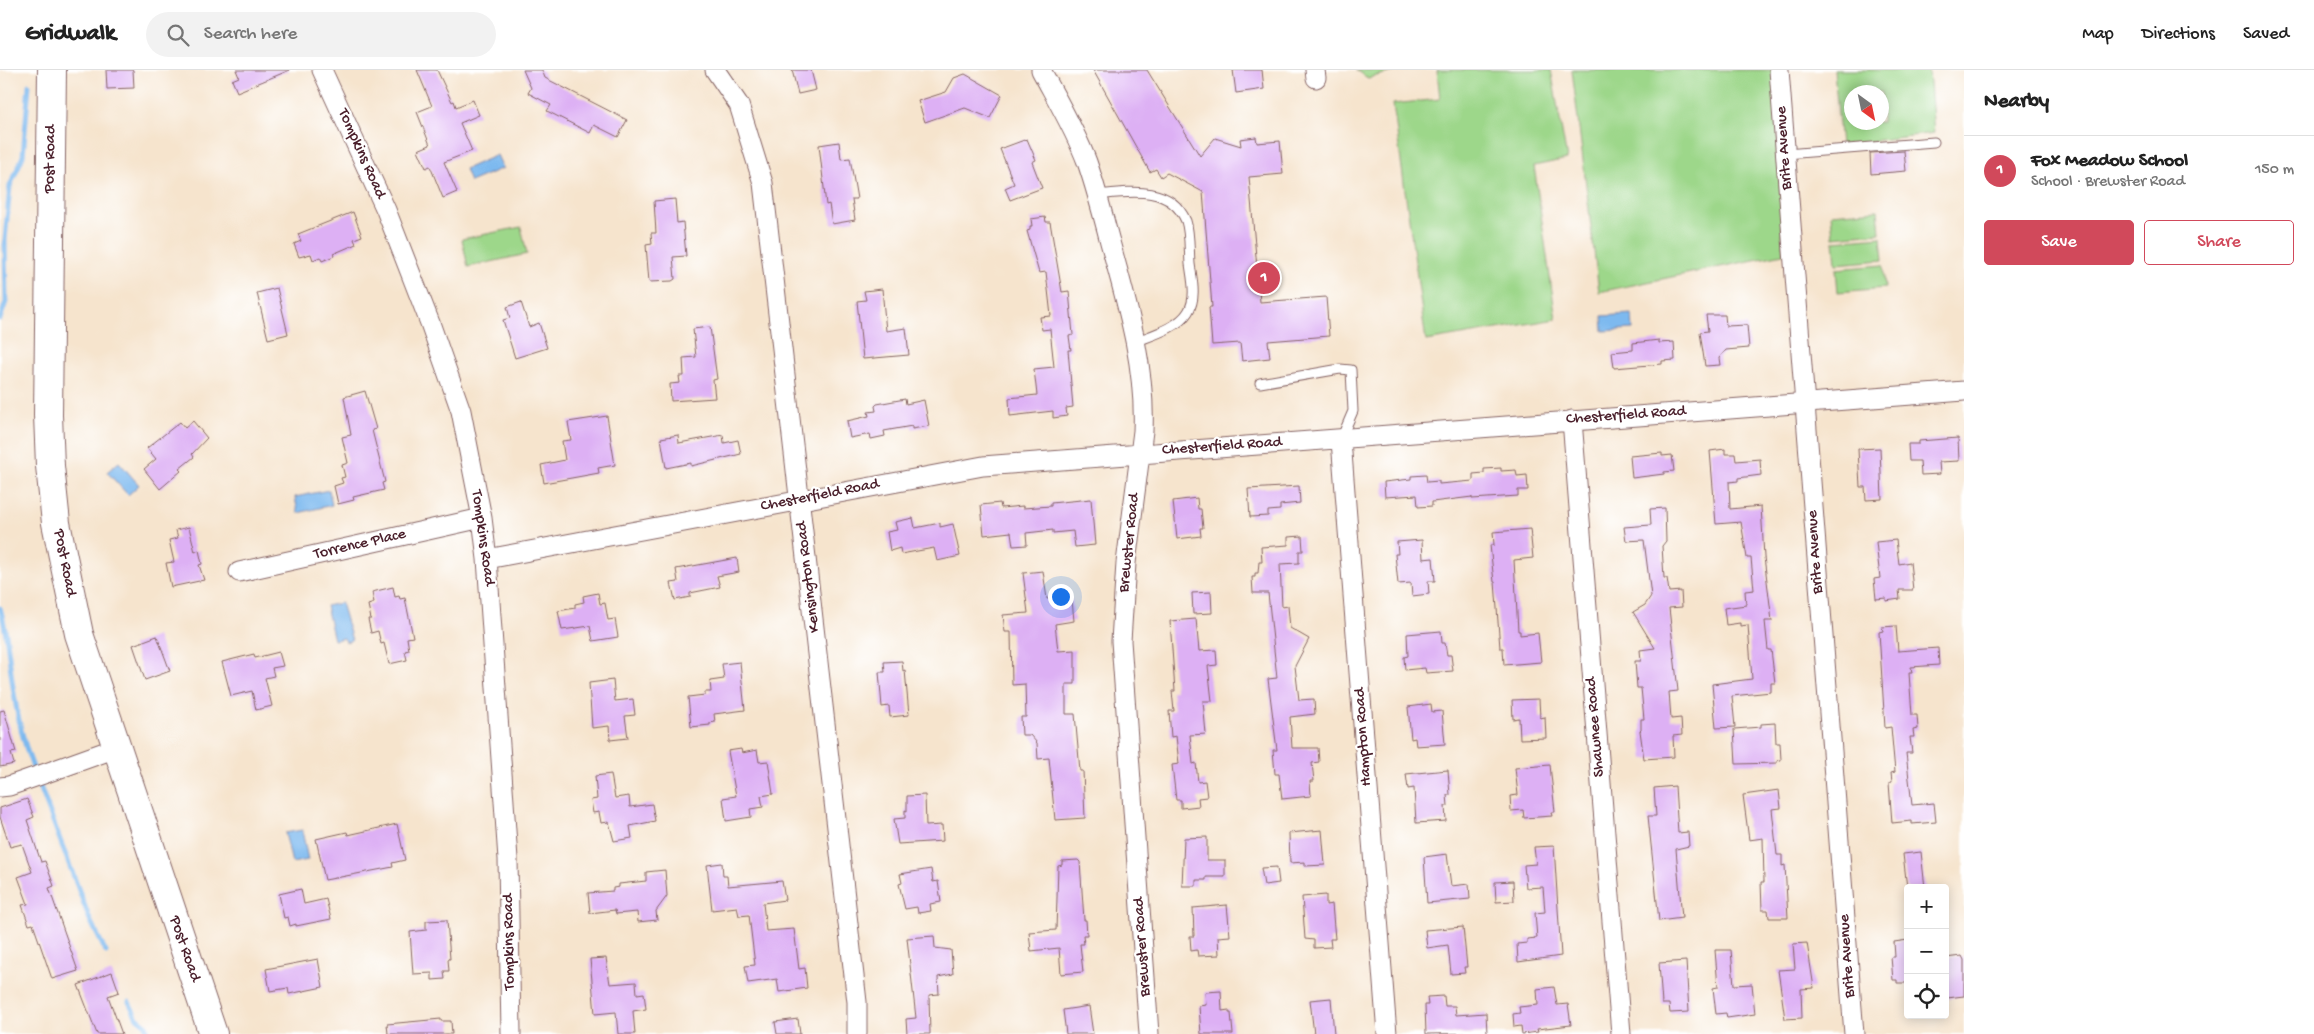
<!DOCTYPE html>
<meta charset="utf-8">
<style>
:root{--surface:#fff;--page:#f2f2f2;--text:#222;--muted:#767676;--line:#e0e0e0;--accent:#d1495b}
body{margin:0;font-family:"Gochi Hand",sans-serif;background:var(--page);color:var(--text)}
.controls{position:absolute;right:15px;bottom:15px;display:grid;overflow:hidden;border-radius:5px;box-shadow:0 2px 12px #0003}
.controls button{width:45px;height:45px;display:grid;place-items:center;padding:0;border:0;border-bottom:1px solid var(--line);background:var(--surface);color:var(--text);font:25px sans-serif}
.compass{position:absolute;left:1844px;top:15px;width:45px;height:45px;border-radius:50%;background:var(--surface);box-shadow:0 2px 12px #0003;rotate:147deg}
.you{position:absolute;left:1060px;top:526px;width:18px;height:18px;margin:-12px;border:4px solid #fff;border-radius:50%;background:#1a73e8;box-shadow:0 0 0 8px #1a73e833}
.badge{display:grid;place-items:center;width:32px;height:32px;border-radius:50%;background:var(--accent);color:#fff;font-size:16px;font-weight:700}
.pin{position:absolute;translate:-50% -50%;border:2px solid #fff;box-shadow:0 1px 5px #0006}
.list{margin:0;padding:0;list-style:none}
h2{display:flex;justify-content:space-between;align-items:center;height:65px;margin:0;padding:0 20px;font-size:21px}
h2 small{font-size:16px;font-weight:400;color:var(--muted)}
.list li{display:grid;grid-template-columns:32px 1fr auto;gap:15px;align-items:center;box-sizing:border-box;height:70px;padding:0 20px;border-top:1px solid var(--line)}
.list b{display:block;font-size:19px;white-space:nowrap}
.list p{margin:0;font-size:16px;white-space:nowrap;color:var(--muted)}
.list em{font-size:16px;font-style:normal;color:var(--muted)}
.actions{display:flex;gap:10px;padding:15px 20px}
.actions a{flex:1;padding:11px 0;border:1px solid var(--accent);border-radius:5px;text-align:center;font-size:18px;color:var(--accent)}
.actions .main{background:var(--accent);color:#fff}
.icon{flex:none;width:28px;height:28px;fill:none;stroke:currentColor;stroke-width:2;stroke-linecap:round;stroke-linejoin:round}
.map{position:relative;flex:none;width:1964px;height:964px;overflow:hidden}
header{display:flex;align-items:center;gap:30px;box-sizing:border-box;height:70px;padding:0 25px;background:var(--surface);border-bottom:1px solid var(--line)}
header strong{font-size:24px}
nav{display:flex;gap:28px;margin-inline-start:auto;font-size:18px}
.search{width:350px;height:45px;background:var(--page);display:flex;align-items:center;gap:12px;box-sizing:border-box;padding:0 18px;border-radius:28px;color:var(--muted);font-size:19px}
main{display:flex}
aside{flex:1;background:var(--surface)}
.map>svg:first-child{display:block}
</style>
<header>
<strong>Gridwalk</strong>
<div class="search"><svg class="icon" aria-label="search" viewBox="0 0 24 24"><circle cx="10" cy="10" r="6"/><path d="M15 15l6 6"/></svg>Search here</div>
<nav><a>Map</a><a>Directions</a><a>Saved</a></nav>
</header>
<main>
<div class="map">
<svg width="1964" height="964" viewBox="0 0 1964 964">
<rect width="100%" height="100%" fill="#fff"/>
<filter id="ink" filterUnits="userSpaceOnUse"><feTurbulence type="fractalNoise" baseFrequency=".02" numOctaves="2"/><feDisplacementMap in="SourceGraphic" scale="10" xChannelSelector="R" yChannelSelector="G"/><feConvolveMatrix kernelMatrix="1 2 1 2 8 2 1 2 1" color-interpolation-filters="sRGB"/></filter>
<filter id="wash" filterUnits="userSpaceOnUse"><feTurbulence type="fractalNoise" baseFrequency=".0096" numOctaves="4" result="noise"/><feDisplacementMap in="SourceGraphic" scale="20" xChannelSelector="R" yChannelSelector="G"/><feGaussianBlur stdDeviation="1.12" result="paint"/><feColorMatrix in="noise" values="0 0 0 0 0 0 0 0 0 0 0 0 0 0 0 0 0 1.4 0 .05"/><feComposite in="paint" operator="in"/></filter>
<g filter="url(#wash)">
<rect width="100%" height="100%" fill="#f6e4cd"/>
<path fill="#9dd78a" stroke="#747b5a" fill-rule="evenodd" d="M1355,0H1401L1368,8Z
M1437,0H1551L1567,89L1534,96L1556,249L1426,271L1393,34L1440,29Z
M1572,0H1775L1783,184L1599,222Z
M1834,0H1929L1934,63L1841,75ZM1852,22H1882V52H1852Z
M1878,140L1880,163L1833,167L1831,144Z
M521,157L527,184L468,197L462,169Z
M1881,167L1883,190L1836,194L1834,171Z
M1883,195L1885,218L1838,222L1836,199Z"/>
<path fill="#7db9ef" stroke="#646c8d" d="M497,85L503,98L470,112L465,99Z
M1632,244L1633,259L1603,261L1602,246Z
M119,392L139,415L128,425L107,402Z
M329,420L332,435L298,443L295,427Z
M341,533L352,570L346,572L344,568L334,570L326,536Z
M302,760L308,790L292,793L285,763Z"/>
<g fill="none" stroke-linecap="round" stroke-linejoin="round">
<path stroke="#7db9ef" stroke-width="5" d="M0,249L6,232L5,170L10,116L23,86L29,15
M0,538C8,564 9,591 13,617C17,646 24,676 35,703
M38,711L90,850L106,882
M129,932L137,948L146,955L149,964"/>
</g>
<g id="blocks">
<path fill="#ddb0f4" d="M106,0H133L134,18L107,19Z
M236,0H290L237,22L232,10L239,7Z
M417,0H437L452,32L454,31L456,37L473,30L479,45L460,53L472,81L444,92L457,122L443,128L430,96L426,98L418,80L430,75L417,42L432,36Z
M523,0H542L545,8L627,50L618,67L594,55L590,63L547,41L551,35L528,23L531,18Z
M792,0H811L816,20L798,24Z
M1093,0H1147L1200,86L1215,68L1241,76L1240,69L1256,67L1257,73L1280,71L1283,104L1249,107L1260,232L1326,227L1329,266L1268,271L1270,288L1242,291L1240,273L1212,275L1209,237H1212L1203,122L1167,103L1161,107L1156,99L1150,102Z
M1233,0H1262L1264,19L1236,23Z
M965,4L1002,25L990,48L965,38L925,52L918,31L946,22L954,8Z
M1027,69L1036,90L1032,92L1042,118L1010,130L1005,118L1014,114L1000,79Z
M839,72L841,89L850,88L857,129H852L855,150L832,154L829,134L826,135L819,75Z
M1904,81L1906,101L1871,104L1870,83Z
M675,129L677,153L683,152L686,186L673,187L675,209L672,211L649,212L646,175L652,174L651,163H656L654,131Z
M353,142L362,166L354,169L356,174L333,184L334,186L322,191L320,187L313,190L311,184L299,187L294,174L301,171L298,164Z
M1045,147L1046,152H1050L1062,222L1069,221L1073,265L1069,266L1071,280H1068L1073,337L1066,338L1067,346L1053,348V341L1010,346L1009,328L1037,325L1034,299L1054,297L1050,259L1042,260L1040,247L1051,246L1046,202L1039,203L1027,161L1030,160V156H1032L1031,149Z
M277,218L288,264L268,269L257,223Z
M882,219L886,261L906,258L909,285L863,289L857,231L866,230L864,221Z
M521,232L529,257L539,253L547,278L515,288L503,250L510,248L507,237Z
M1706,245H1725L1726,256L1747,255L1749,278L1726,280L1719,288L1720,295L1705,296L1700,262L1708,261Z
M710,257L717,309L713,310L715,328L671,331L670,314L680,313L679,306H684L683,288L696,287L693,259Z
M1659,270V273L1674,272L1675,290L1662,291V294L1614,298L1612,282L1633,280V273Z
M365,321L376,359L372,360L385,412L382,413L384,420L353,427L354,430L338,434L334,416L343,413L341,408L345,407L342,395L348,393L342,367L351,365L344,327Z
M905,329L906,334L924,330L929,356L912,359V356L884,361L885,366L871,369L870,364L850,368L847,351L869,346L868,342L876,341L875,336L877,334Z
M607,346L615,395L598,398L599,403L544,413L541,395L565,390L562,371L571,370L568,352Z
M193,351L207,368L192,384L194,387L179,399L181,401L160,419L144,399L156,389L147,378L180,352L185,358Z
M678,365L679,373L723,365L724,373L738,370L741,384L691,396V393L666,398L661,368Z
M1958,368L1959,391L1939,392L1940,404L1921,405L1920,391H1909L1908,374H1919V371Z
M1880,378L1882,429L1866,430L1865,417H1860L1858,379Z
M1725,379V384H1735L1736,391L1760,389L1761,405L1738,408V411L1729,412L1730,439L1761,436L1764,487L1772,551H1765L1768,580H1771L1775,613H1771V622L1732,626L1735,657L1716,658L1712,614L1752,609L1748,555L1740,556V553L1726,555L1724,538L1746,535L1745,521L1754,520L1751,488H1747L1741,452L1716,454L1710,381Z
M1662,383V386L1672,385L1674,401L1664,402V404L1632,408L1630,386Z
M1501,398V401L1516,400L1517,406L1527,405L1528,420H1518V426L1472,429V427L1432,432V436L1418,437L1417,425L1385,427L1384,412L1411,409V406L1426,405L1427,412L1439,411V414L1473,411V404L1484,403V399Z
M1299,416L1300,433L1280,435V440L1268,441V446L1250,447L1248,419Z
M1197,428L1198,439H1201L1203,458H1200L1201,466L1177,469L1173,431Z
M1091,429L1095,475L1075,477L1073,461L1053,463V460L1026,463L1027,475L1013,476L1011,462L984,465L981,435L1000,433L1001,438L1023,436V438L1051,436V433Z
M1665,438L1666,471L1662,476L1664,508H1667L1669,522L1681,521L1682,537L1669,538L1678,621L1669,622L1671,649L1681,648L1682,665L1673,666L1674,687L1644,689L1640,661L1641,660V649H1644L1641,618H1637L1635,591H1641L1640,580L1655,578L1633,542L1645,535L1651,526L1644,470L1626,471L1624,457L1651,455L1650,439Z
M913,448L915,458L940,453V457L953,454L960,486L937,491L934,478L901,484L900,478L890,481L887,462L897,460L895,452Z
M189,457L195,482L199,480L202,494L199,495L204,510L171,517L166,493L174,492L169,470L178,468L176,460Z
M1530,459L1533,488L1514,490L1518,561H1520V565L1538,563L1541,592L1504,595L1503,578H1500L1495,512H1494L1490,475H1494L1493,462Z
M1302,466L1303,481H1299V493L1280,494L1282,537L1288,536L1290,558L1309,569L1295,596L1299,630L1314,629L1315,644L1290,647L1292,678H1318L1319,692L1312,693L1314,711H1310L1311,726L1282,729L1279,704H1275L1273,680H1277L1268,609L1277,608L1268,523H1253L1252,507H1255V503H1258L1259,492H1262L1261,477L1288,475V467Z
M1422,470L1423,489L1433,488L1435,511H1428L1429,524L1412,526L1411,513L1398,514L1395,484H1398L1397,472Z
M1896,470L1899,494L1910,492L1913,520H1899L1900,529L1886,531V528L1876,529L1874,509L1880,508L1876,472Z
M737,488L739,502L717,506L720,517L690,523V527L675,530L671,513L678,512L676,499Z
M1043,501L1047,529L1063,527L1064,531L1072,530L1074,551L1055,554L1058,581L1075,580V614H1066V644H1075L1080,701H1083L1085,748L1055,750L1049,688L1038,689L1037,673L1030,665H1022L1021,647H1026L1025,614L1012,615L1011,562H1005L1003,545L1028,543L1023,503Z
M393,517L395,527L399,526L400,529L405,528L413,567L407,568L409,580L405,581L407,590L389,594L384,573L381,574L378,561L371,563L368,549H371L368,535L374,533L372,522Z
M1211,522L1212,543L1193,544L1192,523Z
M598,523L600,534L605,533L608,550L615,549L618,567L593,571L590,556L562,560L558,541L575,538V534L584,532L583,526Z
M1196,549L1199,581L1216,580L1217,595L1208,596L1212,631H1203L1206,664L1190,665L1193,694L1196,693L1198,712L1205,711L1207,727L1198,728L1199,736L1181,738V730H1176L1172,695L1179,694L1176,666L1171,667L1169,641H1174L1172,621H1175L1170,551Z
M1896,556L1898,581L1938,578L1939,595L1911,597L1912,603H1909L1912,645H1917L1918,659L1913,660L1914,667H1910L1912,683H1906L1912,735L1934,733L1936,752L1912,754V751L1892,753L1889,713L1892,712L1891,703L1895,702L1891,657L1885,658L1879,562L1883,561L1882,557Z
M1441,561L1442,573H1445L1447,585H1451L1453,601L1426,603L1425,598L1405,600L1404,587L1408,586L1407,564Z
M157,566L170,601L145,610L133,575Z
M279,582L283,596L272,598L274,606L265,608L272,636L256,640L252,621L231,626L222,592L254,584L255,588Z
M902,591L903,601L905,600L909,645L890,647L889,636L882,637L879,602H885L884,592Z
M740,592L745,640L714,644L715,652L710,653V655L691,657L688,627L705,625V622H711L710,611L724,609L722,594Z
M613,610L615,631L633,629L635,645L625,646L628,668L610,670L609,656L592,658L589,613Z
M1539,629L1540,648L1545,647L1546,668L1520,669L1519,648L1513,649L1512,630Z
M1431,634L1432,642L1442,641L1445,674L1416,676L1415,668L1411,669L1408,637Z
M4,640L16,682L11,683L14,694L0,697V641Z
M1775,653L1776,673H1780L1781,690L1777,691V693L1736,694L1734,659L1761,657V654Z
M741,679L742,683L757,680L759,692L768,691L773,724L761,726L763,737L750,739L751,747L726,751L723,728L736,726L728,681Z
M1550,695L1555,742H1551L1552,746L1524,748L1523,740L1511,741L1510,726L1518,725L1515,698Z
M1448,700L1450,725H1447L1448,736H1445L1446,751L1416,753L1414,718L1408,719L1406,704Z
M611,704L615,728L629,726L630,737L652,734L655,751L630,756L632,768L614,771L609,752L601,753L599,742L593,743L591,730L597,729L595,706Z
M1675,716L1678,763L1688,762L1689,776L1676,779L1682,848L1659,851L1648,746H1656L1654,718Z
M1779,720L1781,738L1772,739L1777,785H1782V796L1785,795L1788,848H1769L1768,840H1762L1761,812H1764L1763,768L1749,770L1743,725Z
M925,725L926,756L942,755L943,771L898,774L894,749L905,748V740L907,741V726Z
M27,729L34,747L27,750L41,792L45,791L54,816L49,818L78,901L52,909L33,854L29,855L22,835L28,834L18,807L32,802L22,774L10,777L0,747V738Z
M397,754L405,790L392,793L393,797L325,810L316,769L347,762L348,765Z
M1322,760L1325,795L1305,796V792L1290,793L1289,763Z
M1207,767V790H1225V807H1206V810H1196V816H1182L1184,768Z
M1554,776L1561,886L1518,892L1517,874L1527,873V869L1537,868L1535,843L1545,842L1543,817L1526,818L1524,795L1536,794L1534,777Z
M1921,782L1925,818H1907L1903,784Z
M1447,784L1451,816L1469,814L1470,829L1427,833L1424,787Z
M1078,790L1080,792L1084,850H1086L1087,865H1083L1084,874H1080L1083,902L1061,904L1059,878L1031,881L1029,862L1056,860L1058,796L1062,795V791Z
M722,793L723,806H727L728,816L782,811L785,830L763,833L766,861L794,859L799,899L805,898L807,918L779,922L777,909L748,913L745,896L755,895L749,845L739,846L737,837L712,840L707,795Z
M1277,797L1279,813L1264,815L1261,798Z
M931,799L933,812L938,811L941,832L930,834L931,841L918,843L917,837L905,839L899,814L902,813L900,804Z
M665,800L667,826L656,841L657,850L638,852L637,842L616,844L615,840L590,843L588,823L613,821V818L619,817V814L646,811V802Z
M1513,811L1514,831L1496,832L1495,812Z
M301,819L304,834L326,829L331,849L296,856V854L290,856L288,847L284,848L279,824Z
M1326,825V835L1332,834L1335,869H1330L1331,877L1314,878V870L1305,869L1302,827Z
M1227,835L1230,866L1218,867L1219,885L1198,886L1197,880L1191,881L1190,866H1194L1193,838Z
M447,850L450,889H448L449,901H444L445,909L432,910V903L413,904L410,862L426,860V851Z
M1463,857L1467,897H1464L1465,903L1451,904L1448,875L1427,878L1425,860Z
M934,866L935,878L951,880L953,904L938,907L939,924L929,925L930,964H907L906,949L916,948L907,868Z
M1908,870V913H1897V910H1893L1891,887H1895L1894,872Z
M1807,873L1814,918L1801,919L1802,948L1785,949L1778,900L1795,899L1793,874Z
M1715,880H1731L1734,915L1752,914L1755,944L1727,948L1726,943L1716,944L1713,918L1718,917Z
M1962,886L1964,890V926L1947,928L1945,926V888Z
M606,888L610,914L636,912L637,924L644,923L646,939L633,941L635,964H618L616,942L595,944L590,889Z
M318,889L323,917L289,924L288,918L270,921L266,899Z
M1686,891L1689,942L1670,943L1669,934H1662L1659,893Z
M112,902L119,922L108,926L122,964H97L78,915Z
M1554,917L1557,935L1568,934L1571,955L1537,959L1538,962L1522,964L1521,956L1514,957L1513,944L1520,943L1519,937L1538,935L1537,919Z
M1221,921L1222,941L1229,940V943H1231L1233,964H1201L1199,936L1206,935L1205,922Z
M1444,926L1445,936H1455L1456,945L1486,943L1487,963L1426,964L1425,935H1428L1427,927Z
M1331,928L1334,964H1314L1310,930Z
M1089,936L1093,964H1066L1063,940Z
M441,949V951H451L452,964H388L387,954Z
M798,949L800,964H777L775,952Z"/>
</g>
</g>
<g filter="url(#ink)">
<use href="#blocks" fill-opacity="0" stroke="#866464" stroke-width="1"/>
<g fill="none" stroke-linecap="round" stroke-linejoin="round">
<g stroke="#866464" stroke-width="11">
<path id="service" d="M1786,84L1934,72
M1097,125C1128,122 1170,114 1186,151C1190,163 1189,181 1190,194C1192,209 1197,228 1188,242C1178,258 1152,265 1135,272
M1260,313L1340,299L1351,300L1353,341L1341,369"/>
</g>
<g stroke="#866464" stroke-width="21">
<path id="minor" d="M322,0L386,140L430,253L461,341L482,448L487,489L508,789L511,964
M715,0L739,35L763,113L857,932V964
M1041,0C1057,30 1075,60 1087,92C1096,118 1103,145 1110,172C1127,234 1146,297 1143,361L1126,493L1121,571L1149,964
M1315,0L1316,8
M1779,0L1854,964
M1572,350L1621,964
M1341,370L1387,964
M487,489L983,396L1964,321
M239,502L482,448
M0,717L9,716L49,702L116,678"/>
</g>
<g stroke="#866464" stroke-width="30">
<path id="primary" d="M52,0L48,345L50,396L56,453L79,564L213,964"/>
</g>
<use href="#service" stroke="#fff" stroke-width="9"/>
<use href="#minor" stroke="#fff" stroke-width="19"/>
<use href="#primary" stroke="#fff" stroke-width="28"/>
</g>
</g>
<g text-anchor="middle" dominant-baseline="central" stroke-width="4.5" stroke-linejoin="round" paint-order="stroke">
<g font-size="16" fill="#4a1f2b" stroke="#fff">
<text transform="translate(1785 78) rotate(-94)">Brite Avenue</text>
<text transform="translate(361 84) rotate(66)">Tompkins Road</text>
<text transform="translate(51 89) rotate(-89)">Post Road</text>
<text transform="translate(1626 346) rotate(-4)">Chesterfield Road</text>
<text transform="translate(1222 377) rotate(-4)">Chesterfield Road</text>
<text transform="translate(820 426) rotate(-11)">Chesterfield Road</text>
<text transform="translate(482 468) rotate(82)">Tompkins Road</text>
<text transform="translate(1130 473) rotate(-84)">Brewster Road</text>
<text transform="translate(360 475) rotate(-13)">Torrence Place</text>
<text transform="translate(1816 482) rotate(-94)">Brite Avenue</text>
<text transform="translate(64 493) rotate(79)">Post Road</text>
<text transform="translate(809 507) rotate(-97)">Kensington Road</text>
<text transform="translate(1596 657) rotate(-95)">Shawnee Road</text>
<text transform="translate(1364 667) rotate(-94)">Hampton Road</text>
<text transform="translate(510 872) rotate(-91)">Tompkins Road</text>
<text transform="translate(1143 877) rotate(-94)">Brewster Road</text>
<text transform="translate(184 879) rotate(71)">Post Road</text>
<text transform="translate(1848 886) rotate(-94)">Brite Avenue</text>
</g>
</g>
</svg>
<div class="controls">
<button>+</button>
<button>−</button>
<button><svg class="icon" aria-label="locate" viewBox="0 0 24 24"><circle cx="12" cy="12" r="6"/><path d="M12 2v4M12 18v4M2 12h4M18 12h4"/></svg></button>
</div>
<svg class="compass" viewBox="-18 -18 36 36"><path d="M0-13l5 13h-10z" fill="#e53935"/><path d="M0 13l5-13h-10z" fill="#767676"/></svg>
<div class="you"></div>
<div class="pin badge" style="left:1264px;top:208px">1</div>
</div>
<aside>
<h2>Nearby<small></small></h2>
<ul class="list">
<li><span class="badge">1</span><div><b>Fox Meadow School</b><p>School · Brewster Road</p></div><em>150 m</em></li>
</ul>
<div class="actions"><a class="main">Save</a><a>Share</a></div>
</aside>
</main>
